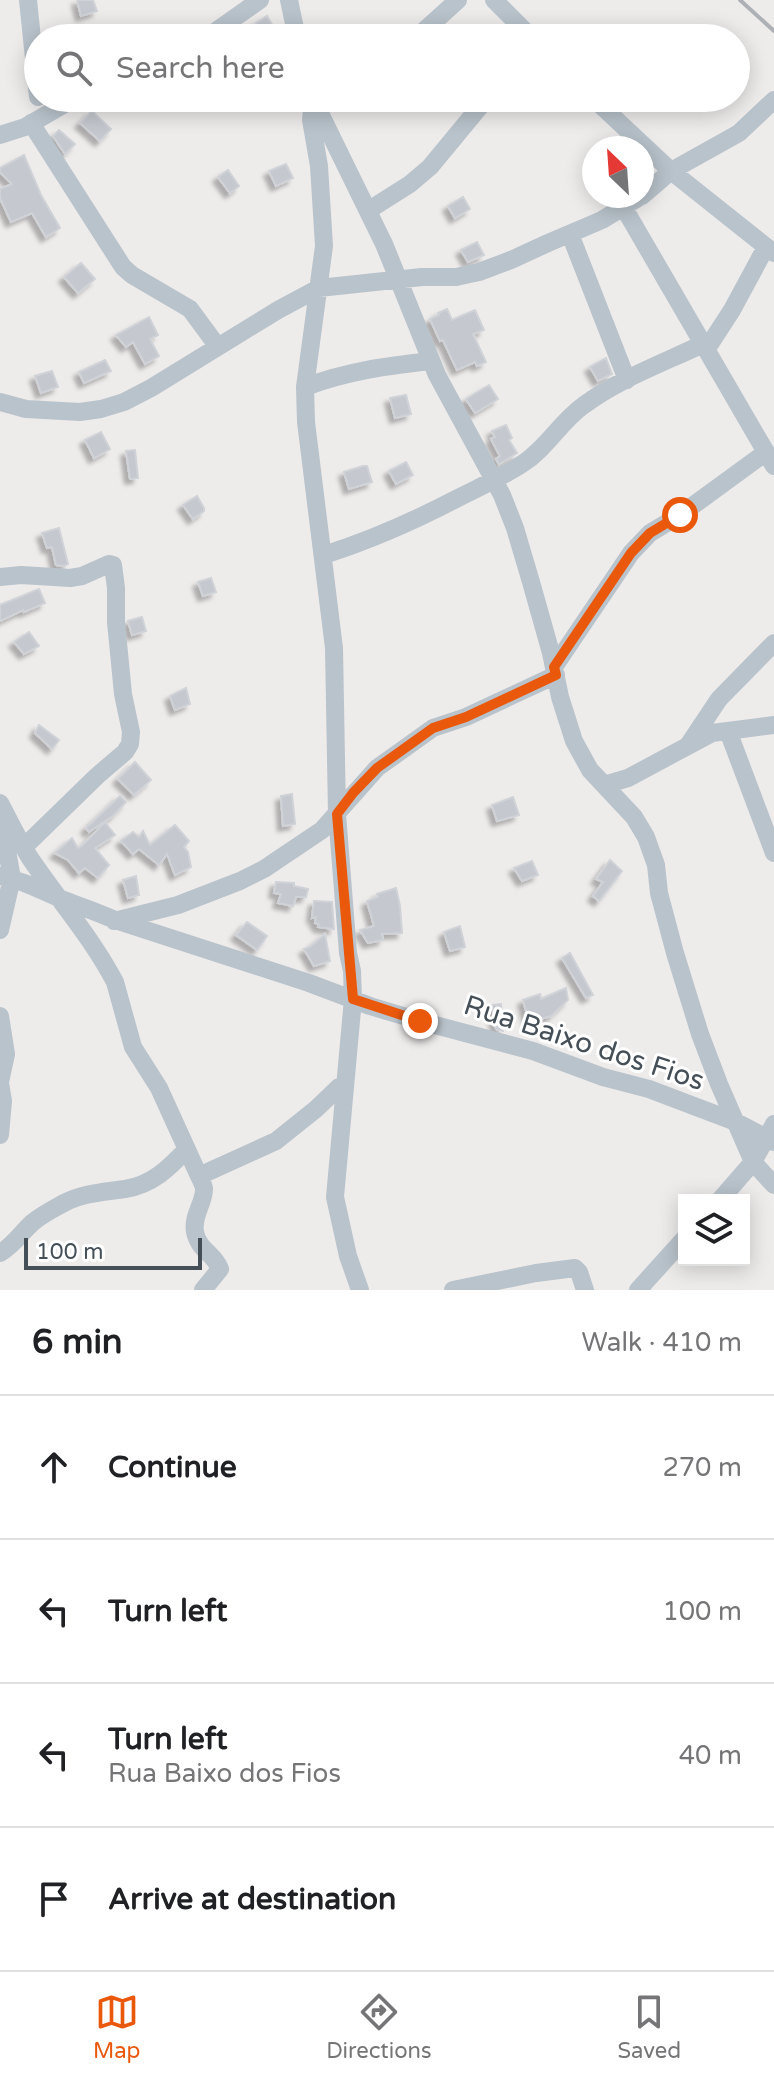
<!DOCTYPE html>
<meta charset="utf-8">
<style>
:root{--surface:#fff;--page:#f6f6f6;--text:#202124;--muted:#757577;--line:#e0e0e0;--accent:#ea580c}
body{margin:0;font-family:"Varela Round",sans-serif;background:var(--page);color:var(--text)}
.controls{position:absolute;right:24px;bottom:24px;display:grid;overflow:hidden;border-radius:0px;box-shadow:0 4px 20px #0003}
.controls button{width:72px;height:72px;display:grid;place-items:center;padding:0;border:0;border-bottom:2px solid var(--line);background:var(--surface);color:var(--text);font:40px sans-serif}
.compass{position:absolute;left:582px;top:136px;width:72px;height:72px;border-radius:50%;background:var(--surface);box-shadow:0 4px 20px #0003;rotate:335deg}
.scale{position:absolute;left:24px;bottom:20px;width:178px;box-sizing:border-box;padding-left:8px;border:4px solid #444f58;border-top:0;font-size:22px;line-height:28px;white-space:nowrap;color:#444f58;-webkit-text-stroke:6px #fff;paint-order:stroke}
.stop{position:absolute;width:24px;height:24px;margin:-18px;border:6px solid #ea580c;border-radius:50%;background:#fff}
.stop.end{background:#ea580c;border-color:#fff;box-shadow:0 2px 8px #0008}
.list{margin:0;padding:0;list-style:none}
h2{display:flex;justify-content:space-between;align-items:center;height:104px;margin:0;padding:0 32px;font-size:34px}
h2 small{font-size:26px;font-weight:400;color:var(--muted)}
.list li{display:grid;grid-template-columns:52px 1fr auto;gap:24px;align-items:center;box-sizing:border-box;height:144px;padding:0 32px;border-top:2px solid var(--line)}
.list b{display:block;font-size:30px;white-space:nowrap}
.list p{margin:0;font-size:26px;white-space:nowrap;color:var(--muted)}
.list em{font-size:26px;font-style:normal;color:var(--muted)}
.icon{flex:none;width:44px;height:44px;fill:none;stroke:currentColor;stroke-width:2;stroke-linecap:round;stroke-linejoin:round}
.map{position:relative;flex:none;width:774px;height:1290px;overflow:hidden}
.search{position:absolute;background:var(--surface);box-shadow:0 4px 20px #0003;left:24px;right:24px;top:24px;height:88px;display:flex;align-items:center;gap:20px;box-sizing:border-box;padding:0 28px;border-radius:44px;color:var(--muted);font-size:30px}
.sheet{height:680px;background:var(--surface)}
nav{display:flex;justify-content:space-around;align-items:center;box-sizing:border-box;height:112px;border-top:2px solid var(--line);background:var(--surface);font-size:22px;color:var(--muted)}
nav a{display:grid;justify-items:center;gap:4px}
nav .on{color:var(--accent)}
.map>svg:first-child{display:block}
</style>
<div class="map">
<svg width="774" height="1290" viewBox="0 0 774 1290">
<defs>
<filter id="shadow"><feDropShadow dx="-5" dy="5" stdDeviation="2" flood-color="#0004"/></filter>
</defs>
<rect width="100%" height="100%" fill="#eeebeb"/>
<path fill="#c5c8ce" stroke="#cfd2d7" stroke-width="2" filter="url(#shadow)" d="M77,0H93L97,11L81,16Z
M267,16L280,38H265L256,23Z
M92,111L111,129L100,141L80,123Z
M59,130L75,144L65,154L53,136Z
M24,155L41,195L60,228L46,237L32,213L11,222L0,198V189L12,184L0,172V168Z
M286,164L293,178L276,186L269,171Z
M228,170L239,186L230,193L218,177Z
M463,197L470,209L455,218L448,206Z
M477,242L484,255L468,262L461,250Z
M81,263L95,279L78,293L64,277Z
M447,309L452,320L475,310L484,330L473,334L486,362L477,366L475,362L457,370L443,340L440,341L430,319L439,315L438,313Z
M149,317L158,335L150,339L159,356L145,364L133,342L126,347L116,335Z
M606,358L612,374L598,381L590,367Z
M105,360L111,371L84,383L79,372Z
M52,371L58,387L41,393L35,376Z
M489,385L498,399L475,413L466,399Z
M406,395L411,414L395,418L390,398Z
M506,425L512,438L509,440L517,453L499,464L496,459L500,456L491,439L495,437L492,431Z
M101,432L110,449L94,458L85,440Z
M135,450L138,478L130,479L126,451Z
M406,462L413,475L396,484L389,471Z
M363,466H367L372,482L349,489L344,472Z
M197,496L204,508V511L193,519L183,505Z
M59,528L68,564L64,566L56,565L52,547L47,548L42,533Z
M211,578L216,592L203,596L198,582Z
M39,589L45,603L24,612L23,610L0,621V605Z
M142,617L146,631L132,635L128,621Z
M29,632L39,646L24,654L14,642Z
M186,688L190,704L175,710L170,696Z
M39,725L59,740L52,749L35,733Z
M135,762L151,780L134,795L118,779Z
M292,794L295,824L283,826L281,796Z
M120,796L126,802L114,815L89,832L86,828Z
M513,797L519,815L497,821L492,805Z
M105,822L115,835L95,848L109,865L98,878L85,868L79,873L68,860L55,853L72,838L78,848L82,846Z
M175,825L189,841L184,847L188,852L191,867L175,875L167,854L159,865L139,849L133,854L121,841L133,832L139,837L143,831L150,845Z
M610,860L622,871L599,901L593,896L603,882L596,879Z
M532,861L538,875L522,881L514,868Z
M136,876L139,895L128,898L123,880Z
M276,882L294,883V886L308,889L306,897H296L293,906L278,903L281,894L274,893Z
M396,888L400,906L402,933L382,934L383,940L368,943L360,930L374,926L367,901L378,897L377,894Z
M314,901L332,902L334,929L318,927L319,924L315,923L316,917L312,918Z
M247,922L267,936L257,950L236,935Z
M460,926L465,947L450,951L444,932Z
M325,934L330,961L314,966L304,949L310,947Z
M570,953L593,995L586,998L562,958Z
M566,988L568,1000L551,1016L529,1022L523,1000L540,994L541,999Z
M501,1004L503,1031L496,1029L492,1005Z"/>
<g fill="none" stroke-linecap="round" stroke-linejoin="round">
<path stroke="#b9c3cb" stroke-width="18" d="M28,0L38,97
M289,0L297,38
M494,0L532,38
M206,38L260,0
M416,38L458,0
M593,98L671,171L774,253
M313,99L311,120L319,166L324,246L305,387L306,422L334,648L337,814L348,953L352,971L353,999L335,1197L348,1256L360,1290
M314,101L384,244L437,375L502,495L515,528L531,582L551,653L560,697L574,741L590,770L634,817L646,837L656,865L659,893L675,953L700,1034L719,1084L753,1162L774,1185
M31,123L123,267L132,275L190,309L218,347
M0,135L25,127L75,98
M642,196L671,171L739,133L774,100
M624,208L774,466
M369,210L410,184L430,167L487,98
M570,234L627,380
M706,350L732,310L766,247
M305,387C348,371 386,366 431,361
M0,402L26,409L80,412L101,409L124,402L151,388L278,310L319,288L422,277H456L479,272L511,260L548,243L602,220L641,196
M324,555C371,540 414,521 458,498C480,487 502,477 522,464C547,448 560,422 584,405C619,379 663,363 703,344
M0,577L21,575L70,578L82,576L109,564L113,565L116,588V622L123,694L131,732L130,744L125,752L97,776L24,847
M554,667L631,553L650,533L680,515L765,453
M728,731L774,853
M689,744L719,699L774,643
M604,785L628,778L712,733L774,725
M0,803C10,822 19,841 30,858C59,901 90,935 115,982L133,1047L159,1088L199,1176C201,1180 203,1184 204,1188C205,1202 192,1215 195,1232C199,1251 214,1253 220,1269L203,1290
M0,876C22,880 40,890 61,899C79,906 97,912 115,920L309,983L370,1006L420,1021L533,1051L603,1077L649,1089L736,1122L774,1142
M114,921L178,905L240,881L264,869L322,830L377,768L433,728L466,717L556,675
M0,930L12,878L1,819
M0,1016L6,1054L0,1082
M0,1083L3,1101L0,1135
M199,1176L276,1141L316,1109L339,1087L344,1085
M720,1200L753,1162L774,1124
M0,1253C13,1246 21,1233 32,1223C41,1215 53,1209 64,1203C83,1193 104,1192 125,1189C152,1185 169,1168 187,1149
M453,1290L536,1273L575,1268L579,1272L585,1290
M638,1290L684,1239"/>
<path stroke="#adb1b6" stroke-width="4" d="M740,0L774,31"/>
</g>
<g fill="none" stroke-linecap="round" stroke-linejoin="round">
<path stroke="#ea580c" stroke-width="10" d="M420,1021L353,999L337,814L353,793L377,768L433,728L466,717L556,675L554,667L631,553L650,533L680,515"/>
</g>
<g text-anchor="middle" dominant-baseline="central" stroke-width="6" stroke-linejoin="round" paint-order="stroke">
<g font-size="28" fill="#444f58" stroke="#fff">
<text transform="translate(584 1043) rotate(18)">Rua Baixo dos Fios</text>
</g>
</g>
</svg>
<div class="controls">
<button><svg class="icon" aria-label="layers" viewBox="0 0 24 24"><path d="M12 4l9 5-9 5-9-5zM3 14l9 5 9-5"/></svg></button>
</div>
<svg class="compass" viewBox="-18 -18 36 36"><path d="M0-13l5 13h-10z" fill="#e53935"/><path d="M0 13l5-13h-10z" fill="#757577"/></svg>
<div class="scale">100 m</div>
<div class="stop" style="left:680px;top:515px"></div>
<div class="stop end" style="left:420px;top:1021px"></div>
<div class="search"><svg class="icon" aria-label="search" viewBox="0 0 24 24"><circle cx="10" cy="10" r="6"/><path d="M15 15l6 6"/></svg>Search here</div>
</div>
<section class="sheet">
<h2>6 min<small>Walk · 410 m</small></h2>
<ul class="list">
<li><svg class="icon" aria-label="ahead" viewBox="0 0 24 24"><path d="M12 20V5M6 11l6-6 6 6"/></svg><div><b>Continue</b></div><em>270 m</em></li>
<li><svg class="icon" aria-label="left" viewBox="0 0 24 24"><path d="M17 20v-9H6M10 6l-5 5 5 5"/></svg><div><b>Turn left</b></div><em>100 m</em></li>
<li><svg class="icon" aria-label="left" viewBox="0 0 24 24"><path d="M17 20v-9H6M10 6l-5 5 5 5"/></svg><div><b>Turn left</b><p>Rua Baixo dos Fios</p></div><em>40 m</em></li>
<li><svg class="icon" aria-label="arrive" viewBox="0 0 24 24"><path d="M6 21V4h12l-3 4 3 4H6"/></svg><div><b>Arrive at destination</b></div></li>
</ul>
</section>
<nav>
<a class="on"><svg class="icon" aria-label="map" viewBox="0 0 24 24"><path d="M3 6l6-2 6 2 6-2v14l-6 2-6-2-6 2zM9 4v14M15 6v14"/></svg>Map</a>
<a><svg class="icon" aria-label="directions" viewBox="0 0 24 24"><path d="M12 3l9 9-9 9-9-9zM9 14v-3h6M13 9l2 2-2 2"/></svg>Directions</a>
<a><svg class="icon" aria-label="saved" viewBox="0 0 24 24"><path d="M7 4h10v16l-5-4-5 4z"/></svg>Saved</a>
</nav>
